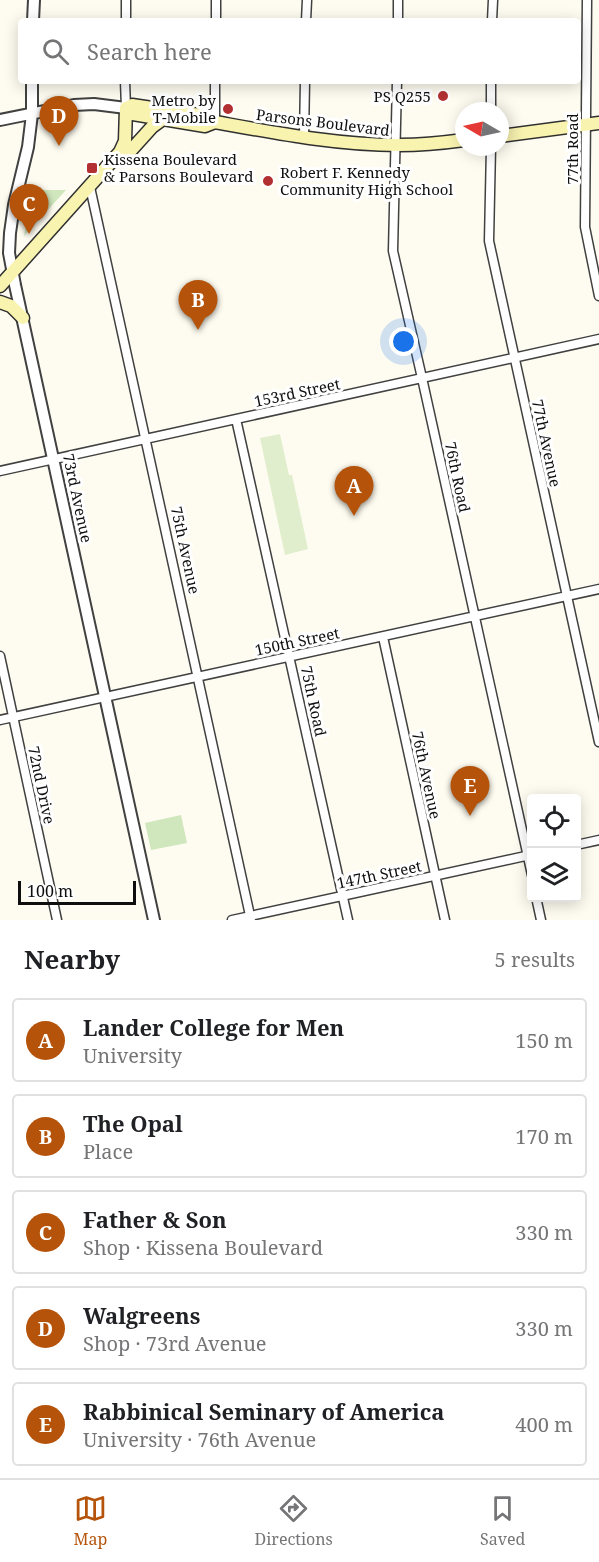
<!DOCTYPE html>
<meta charset="utf-8">
<style>
:root{--surface:#fff;--page:#f2f2f2;--text:#202124;--muted:#757577;--line:#e0e0e0;--accent:#b45309}
body{margin:0;font-family:"Noto Serif",serif;background:var(--page);color:var(--text)}
.controls{position:absolute;right:18px;bottom:18px;display:grid;overflow:hidden;border-radius:6px;box-shadow:0 3px 15px #0003}
.controls button{width:54px;height:54px;display:grid;place-items:center;padding:0;border:0;border-bottom:2px solid var(--line);background:var(--surface);color:var(--text);font:30px sans-serif}
.compass{position:absolute;left:455px;top:102px;width:54px;height:54px;border-radius:50%;background:var(--surface);box-shadow:0 3px 15px #0003;rotate:279deg}
.scale{position:absolute;left:18px;bottom:15px;width:118px;box-sizing:border-box;padding-left:6px;border:3px solid #0e0e0e;border-top:0;font-size:16px;line-height:21px;white-space:nowrap;color:#0e0e0e;-webkit-text-stroke:4px #fff;paint-order:stroke}
.you{position:absolute;left:404px;top:342px;width:21px;height:21px;margin:-15px;border:4px solid #fff;border-radius:50%;background:#1a73e8;box-shadow:0 0 0 9px #1a73e833}
.badge{display:grid;place-items:center;width:39px;height:39px;border-radius:50%;background:var(--accent);color:#fff;font-size:20px;font-weight:700}
.pin{position:absolute;translate:-50% -50px;filter:drop-shadow(0 2px 3px #0008)}
.pin::after{content:'';position:absolute;top:32px;width:21px;height:18px;background:inherit;clip-path:polygon(0 0,100% 0,50% 100%)}
.list{margin:0;padding:0;list-style:none}
h2{display:flex;justify-content:space-between;align-items:center;height:78px;margin:0;padding:0 24px;font-size:26px}
h2 small{font-size:20px;font-weight:400;color:var(--muted)}
.list li{display:grid;grid-template-columns:39px 1fr auto;gap:18px;align-items:center;box-sizing:border-box;height:84px;margin:0 12px 12px;padding:0 12px;border:2px solid var(--line);border-radius:6px}
.list b{display:block;font-size:22px;white-space:nowrap}
.list p{margin:0;font-size:20px;white-space:nowrap;color:var(--muted)}
.list em{font-size:20px;font-style:normal;color:var(--muted)}
.icon{flex:none;width:33px;height:33px;fill:none;stroke:currentColor;stroke-width:2;stroke-linecap:round;stroke-linejoin:round}
.map{position:relative;flex:none;width:599px;height:920px;overflow:hidden}
.search{position:absolute;background:var(--surface);box-shadow:0 3px 15px #0003;left:18px;right:18px;top:18px;height:66px;display:flex;align-items:center;gap:15px;box-sizing:border-box;padding:0 21px;border-radius:6px;color:var(--muted);font-size:22px}
.sheet{height:558px;background:var(--surface)}
nav{display:flex;justify-content:space-around;align-items:center;box-sizing:border-box;height:84px;border-top:2px solid var(--line);background:var(--surface);font-size:16px;color:var(--muted)}
nav a{display:grid;justify-items:center;gap:3px}
nav .on{color:var(--accent)}
.map>svg:first-child{display:block}
</style>
<div class="map">
<svg width="599" height="920" viewBox="0 0 599 920">
<rect width="100%" height="100%" fill="#fefcf0"/>
<path fill="#d0e6bc" d="M33,190H66L24,236Z
M181,815L187,843L151,850L145,823Z"/>
<path fill="#e1eecd" d="M280,434L289,475H292L308,549L285,555L260,438Z"/>
<g fill="none" stroke-linecap="round" stroke-linejoin="round">
<g stroke="#414141" stroke-width="11">
<path id="minor" d="M587,0L585,227L599,296
M126,21V0
M216,21V0
M306,21L307,0
M398,21V0
M492,21L493,0
M125,81L126,108
M397,81L393,251L422,378L532,875
M491,111V81
M215,122V81
M304,137L305,81
M491,147L489,241L599,742
M90,187L251,920
M236,419L348,920
M0,471L599,339
M383,637L445,920
M0,656L57,920
M0,720L599,589
M576,845L599,840
M536,897L541,920
M232,920L530,855"/>
</g>
<g stroke="#414141" stroke-width="14">
<path id="tertiary" d="M33,21L34,0
M32,81V114L28,147L14,205L10,233L9,253L15,285L154,920
M0,120L74,105L94,104L126,108"/>
</g>
<g stroke="#303030" stroke-width="15">
<path id="secondary" d="M126,108L132,105L206,116L215,122C276,133 337,145 399,145C421,145 442,143 464,140
M126,108L133,114L205,126L215,122
M500,136L599,123
M116,160L124,158L152,127L163,119
M0,286L120,152L125,141L126,108
M0,302L11,306L23,318"/>
</g>
<use href="#minor" stroke="#fff" stroke-width="8"/>
<use href="#tertiary" stroke="#fff" stroke-width="10"/>
<use href="#secondary" stroke="#f9f3b0" stroke-width="12"/>
</g>
<g fill="#b33032" stroke="#fff" stroke-width="2">
<circle cx="443" cy="96" r="6"/>
<circle cx="228" cy="109" r="6"/>
<rect x="86" y="162" width="12" height="12" rx="3"/>
<circle cx="268" cy="181" r="6"/>
</g>
<g text-anchor="middle" dominant-baseline="central" stroke-width="6" stroke-linejoin="round" paint-order="stroke">
<g font-size="15" fill="#0e0e0e" stroke="#fff" text-anchor="end">
<text x="431" y="96">PS Q255</text>
<text x="216" y="100">Metro by<tspan x="216" dy="17">T-Mobile</tspan></text>
<text x="104" y="159" text-anchor="start">Kissena Boulevard<tspan x="104" dy="17">&amp; Parsons Boulevard</tspan></text>
<text x="280" y="172" text-anchor="start">Robert F. Kennedy<tspan x="280" dy="17">Community High School</tspan></text>
</g>
<g font-size="15" fill="#0e0e0e" stroke="#fff">
<text transform="translate(323 122) rotate(7)">Parsons Boulevard</text>
<text transform="translate(572 149) rotate(-90)">77th Road</text>
<text transform="translate(297 392) rotate(-12)">153rd Street</text>
<text transform="translate(547 443) rotate(78)">77th Avenue</text>
<text transform="translate(458 477) rotate(78)">76th Road</text>
<text transform="translate(78 498) rotate(78)">73rd Avenue</text>
<text transform="translate(186 550) rotate(78)">75th Avenue</text>
<text transform="translate(297 641) rotate(-12)">150th Street</text>
<text transform="translate(314 701) rotate(78)">75th Road</text>
<text transform="translate(427 775) rotate(78)">76th Avenue</text>
<text transform="translate(42 785) rotate(78)">72nd Drive</text>
<text transform="translate(379 874) rotate(-12)">147th Street</text>
</g>
</g>
</svg>
<div class="controls">
<button><svg class="icon" aria-label="locate" viewBox="0 0 24 24"><circle cx="12" cy="12" r="6"/><path d="M12 2v4M12 18v4M2 12h4M18 12h4"/></svg></button>
<button><svg class="icon" aria-label="layers" viewBox="0 0 24 24"><path d="M12 4l9 5-9 5-9-5zM3 14l9 5 9-5"/></svg></button>
</div>
<svg class="compass" viewBox="-18 -18 36 36"><path d="M0-13l5 13h-10z" fill="#e53935"/><path d="M0 13l5-13h-10z" fill="#757577"/></svg>
<div class="scale">100 m</div>
<div class="you"></div>
<div class="pin badge" style="left:354px;top:516px">A</div>
<div class="pin badge" style="left:198px;top:330px">B</div>
<div class="pin badge" style="left:29px;top:234px">C</div>
<div class="pin badge" style="left:59px;top:146px">D</div>
<div class="pin badge" style="left:470px;top:816px">E</div>
<div class="search"><svg class="icon" aria-label="search" viewBox="0 0 24 24"><circle cx="10" cy="10" r="6"/><path d="M15 15l6 6"/></svg>Search here</div>
</div>
<section class="sheet">
<h2>Nearby<small>5 results</small></h2>
<ul class="list">
<li><span class="badge">A</span><div><b>Lander College for Men</b><p>University</p></div><em>150 m</em></li>
<li><span class="badge">B</span><div><b>The Opal</b><p>Place</p></div><em>170 m</em></li>
<li><span class="badge">C</span><div><b>Father &amp; Son</b><p>Shop · Kissena Boulevard</p></div><em>330 m</em></li>
<li><span class="badge">D</span><div><b>Walgreens</b><p>Shop · 73rd Avenue</p></div><em>330 m</em></li>
<li><span class="badge">E</span><div><b>Rabbinical Seminary of America</b><p>University · 76th Avenue</p></div><em>400 m</em></li>
</ul>
</section>
<nav>
<a class="on"><svg class="icon" aria-label="map" viewBox="0 0 24 24"><path d="M3 6l6-2 6 2 6-2v14l-6 2-6-2-6 2zM9 4v14M15 6v14"/></svg>Map</a>
<a><svg class="icon" aria-label="directions" viewBox="0 0 24 24"><path d="M12 3l9 9-9 9-9-9zM9 14v-3h6M13 9l2 2-2 2"/></svg>Directions</a>
<a><svg class="icon" aria-label="saved" viewBox="0 0 24 24"><path d="M7 4h10v16l-5-4-5 4z"/></svg>Saved</a>
</nav>
